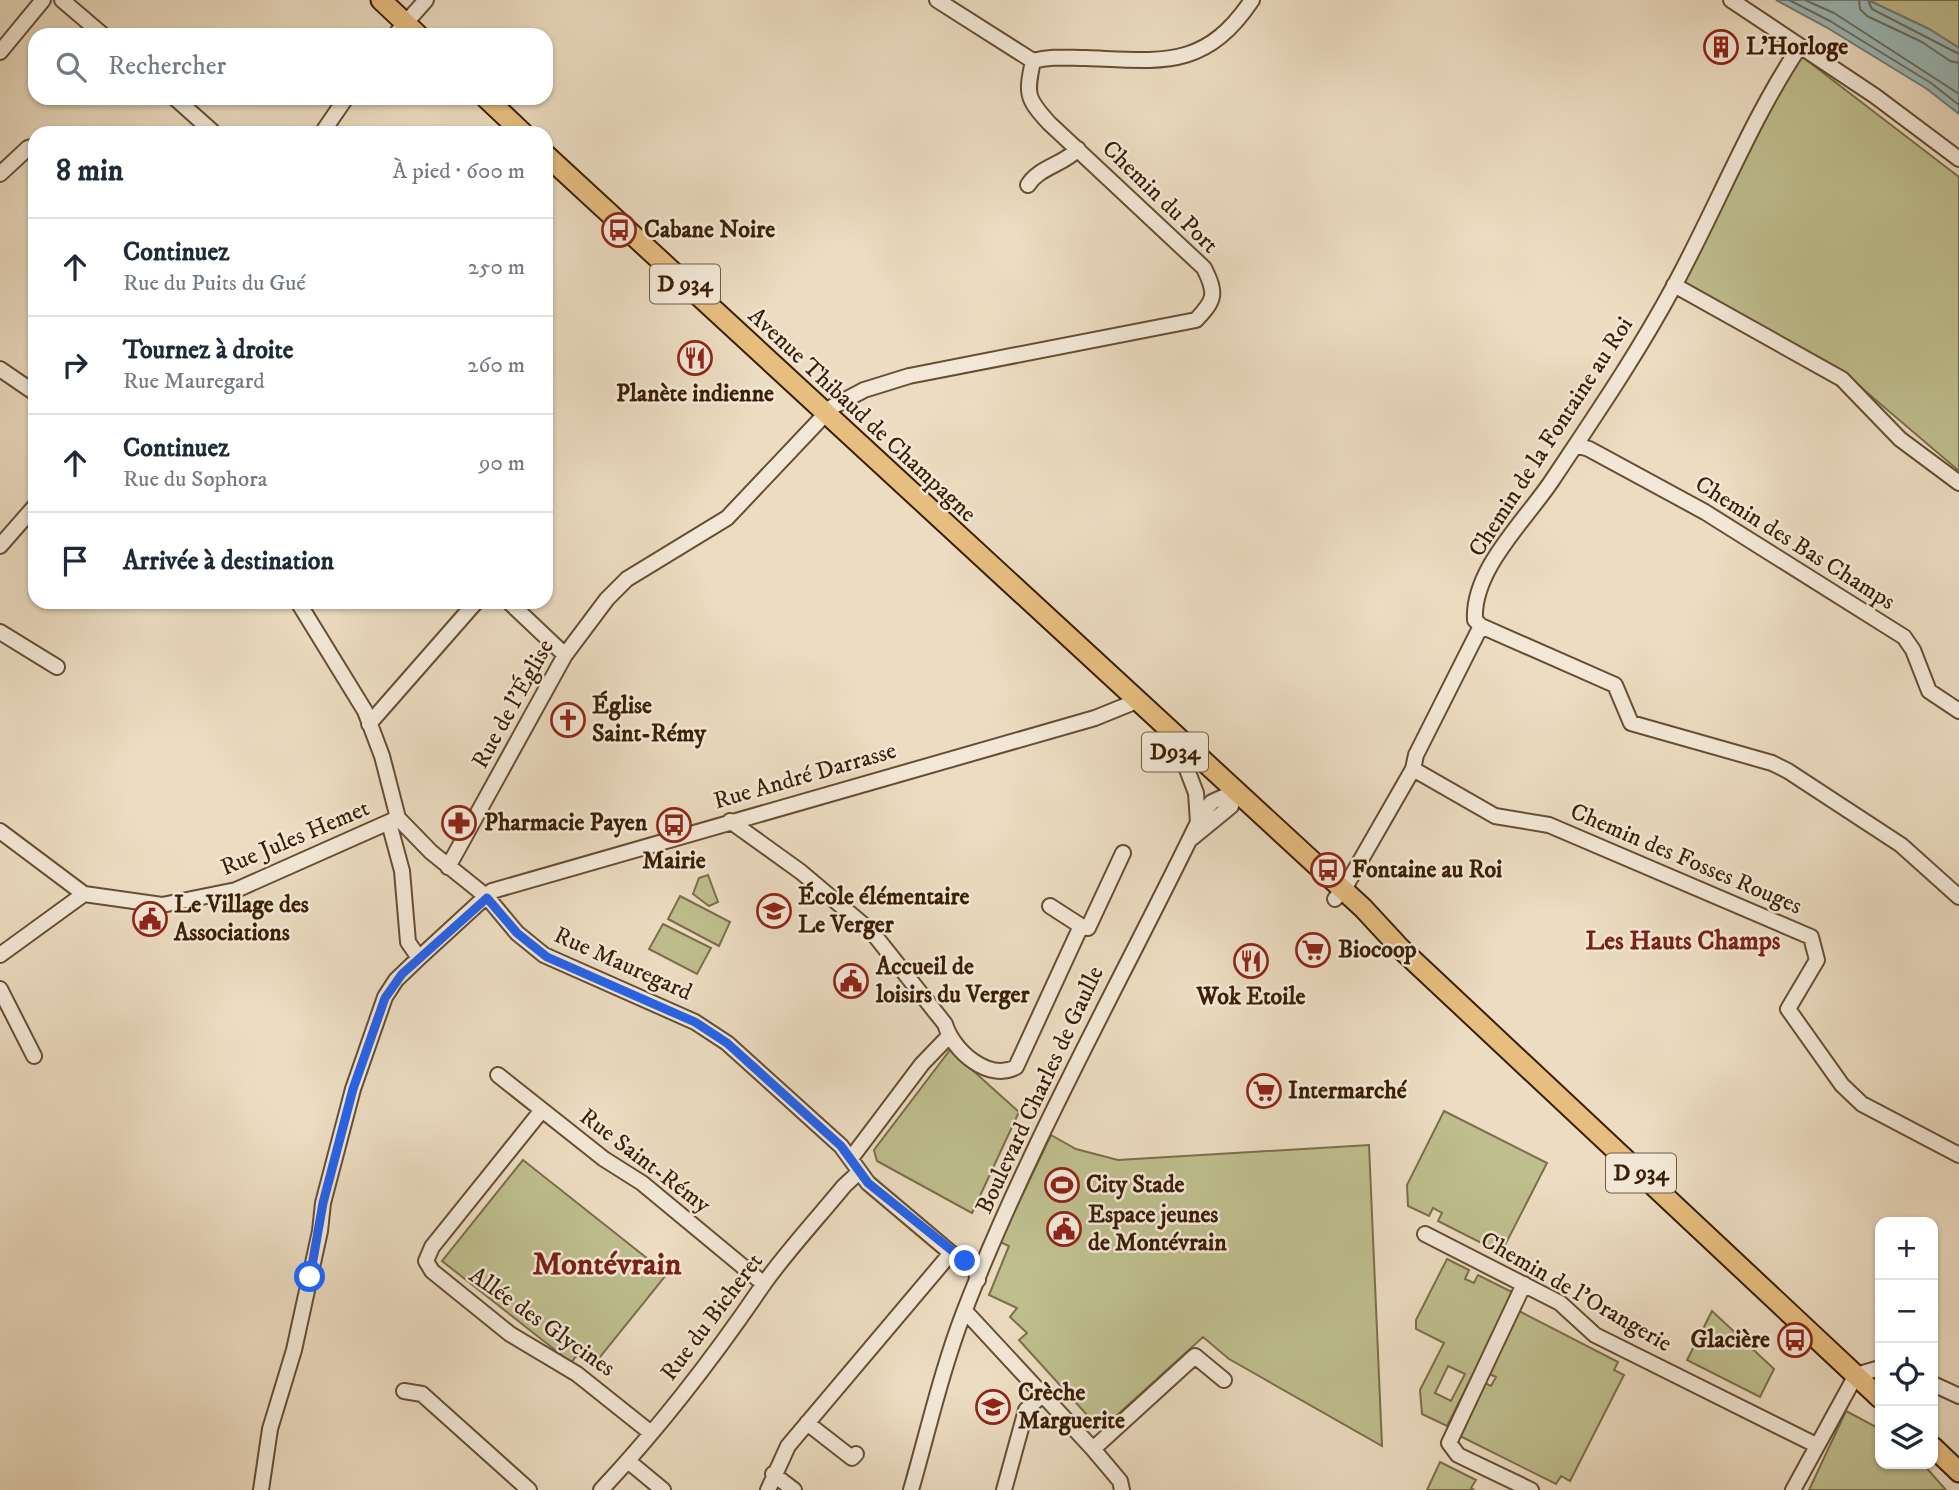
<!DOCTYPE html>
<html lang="fr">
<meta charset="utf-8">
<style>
:root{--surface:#fff;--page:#f2f2f3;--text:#1f2937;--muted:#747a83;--line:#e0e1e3}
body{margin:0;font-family:"IM FELL DW Pica",serif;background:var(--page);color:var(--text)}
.controls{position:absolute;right:21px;bottom:21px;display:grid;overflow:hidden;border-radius:14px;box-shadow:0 2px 5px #0004}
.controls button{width:63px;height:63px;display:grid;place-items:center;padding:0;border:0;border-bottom:2px solid var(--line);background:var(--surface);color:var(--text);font:35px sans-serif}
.stop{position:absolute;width:21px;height:21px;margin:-16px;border:5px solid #2563eb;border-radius:50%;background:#fff}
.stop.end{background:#2563eb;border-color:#fff;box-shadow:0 2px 7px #0008}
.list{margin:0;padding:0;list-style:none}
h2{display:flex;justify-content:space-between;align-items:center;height:91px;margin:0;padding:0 28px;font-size:30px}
h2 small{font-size:23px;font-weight:400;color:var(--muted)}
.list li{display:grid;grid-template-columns:46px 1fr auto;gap:21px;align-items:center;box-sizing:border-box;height:98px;padding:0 28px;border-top:2px solid var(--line)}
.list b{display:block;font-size:26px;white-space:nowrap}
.list p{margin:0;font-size:23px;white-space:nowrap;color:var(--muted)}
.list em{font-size:23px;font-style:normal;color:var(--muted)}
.icon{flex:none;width:38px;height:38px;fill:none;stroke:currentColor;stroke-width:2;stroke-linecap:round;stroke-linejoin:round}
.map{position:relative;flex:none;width:1959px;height:1490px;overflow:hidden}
.search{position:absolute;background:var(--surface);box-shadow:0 2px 5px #0004;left:28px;top:28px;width:525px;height:77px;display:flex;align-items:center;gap:18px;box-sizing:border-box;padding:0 24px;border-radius:21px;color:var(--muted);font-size:26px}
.panel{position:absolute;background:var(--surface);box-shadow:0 2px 5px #0004;left:28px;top:126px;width:525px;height:483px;border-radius:21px}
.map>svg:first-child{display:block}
</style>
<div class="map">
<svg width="1959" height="1490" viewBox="0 0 1959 1490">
<rect width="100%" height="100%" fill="#ecdcc1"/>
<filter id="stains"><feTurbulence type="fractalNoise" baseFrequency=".00286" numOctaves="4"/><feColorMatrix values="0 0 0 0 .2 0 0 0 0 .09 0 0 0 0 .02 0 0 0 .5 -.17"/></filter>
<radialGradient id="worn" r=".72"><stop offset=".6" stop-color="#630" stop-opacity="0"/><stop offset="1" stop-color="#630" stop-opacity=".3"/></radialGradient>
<path fill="#bfbe8e" stroke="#7c6e4a" stroke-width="2" fill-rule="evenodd" d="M1868,0H1959V48L1929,29Z
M1796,52L1959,177V471L1843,372L1674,285Z
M708,875L718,902L709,906L693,894L699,878Z
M680,896L730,922L719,946L668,919Z
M663,924L711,948L697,974L649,949Z
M950,1050L1019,1112L972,1213L877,1161L874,1150Z
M1444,1111L1547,1163L1501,1253L1438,1221L1442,1213L1433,1208L1429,1216L1408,1206L1407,1185Z
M1051,1135L1076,1149L1118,1160L1369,1145L1382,1446L1229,1359L1203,1337L1104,1427L1101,1424L1097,1426L1019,1340L1027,1333L1010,1317L1017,1308L989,1295L1009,1246L1000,1242Z
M523,1160L667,1274L592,1367L576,1356L572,1362L564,1357L442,1261Z
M1447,1259L1469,1270L1465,1279L1474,1283L1478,1275L1514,1293L1447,1426L1422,1414L1420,1390L1444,1343L1416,1329V1320ZM1448,1366L1465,1374L1451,1401L1435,1393Z
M1519,1311L1618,1362L1614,1370L1624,1375L1570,1481L1561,1476L1556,1484L1456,1434L1483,1382L1491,1386L1496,1377L1487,1373Z
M1712,1311L1774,1369L1760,1397L1687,1360Z
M1846,1411L1880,1429V1464H1923L1946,1490H1809Z
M1440,1462L1476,1480L1471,1488L1474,1490H1427Z"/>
<path fill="#9bbaba" stroke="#747c72" stroke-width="2" d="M1776,0H1868L1929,29L1959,48V114L1927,89L1826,27Z"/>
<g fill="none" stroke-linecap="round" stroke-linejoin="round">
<path stroke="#6a6c60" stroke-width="2" d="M1789,0L1830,21L1931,83L1959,105
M1805,0L1834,13L1959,94
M1859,0L1860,9L1867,16L1922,42L1950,61L1959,63
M1868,0L1872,9L1959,54"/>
<g stroke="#664e34" stroke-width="18">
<path id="minor" d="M62,0L103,35
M937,0L1033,61
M1731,0L1875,96L1959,159
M395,35L426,0
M0,52L43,0
M175,98L214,133
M322,133L346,98
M0,174L28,148L35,146
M1028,185C1039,167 1063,165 1078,149
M1674,285L1842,379L1900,439L1959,483
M0,369L35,393
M1576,445L1589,449L1705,512L1904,637L1913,650L1929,691L1959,711
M0,546L35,506
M298,602L365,711L382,756L398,818L431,852L487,897L517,933L544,955L695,1022L727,1043L841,1146L868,1183L951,1253L974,1266L978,1280
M509,602L565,655
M1481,626L1615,685L1631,723L1772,763L1788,771L1901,845L1959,897
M0,632L57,667
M369,724L476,602
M1183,759L1196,793L1198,822
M1413,769L1495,816L1549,825L1811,937L1817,960L1788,1009L1842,1085L1862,1104L1959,1155
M730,821L801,872L872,932L945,1024C953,1051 989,1082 1016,1067L1081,926L1088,928L1123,853
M389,823L402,871L408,942L419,958
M0,831L84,894L162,905L236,890L398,818
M1192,838L1231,806L1234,792
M448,867L565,655L607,599L627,579L727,518L832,407L864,390L909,376L1196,320C1215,300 1217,294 1204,268L1049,123C1026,98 1026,94 1033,61C1051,56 1067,58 1086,58C1162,61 1205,70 1252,0
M1335,899L1347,884L1413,769L1416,755L1481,626L1475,620C1472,569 1527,519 1553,479C1595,416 1638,353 1674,286C1717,207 1750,121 1800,46
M1050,906L1081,926
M0,955L84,894
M0,989L34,1056
M498,1075L604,1159L642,1183L764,1284
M542,1110L432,1247L426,1261L432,1271L510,1334L577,1374L651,1433
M852,1157L922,1064L948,1037
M1425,1234L1560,1303L1595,1335L1816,1445
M1524,1284L1449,1443L1458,1455L1531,1490
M965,1311L1093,1449L1120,1481L1122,1490
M1933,1384L1959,1396
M404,1391L422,1394L529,1490
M807,1423L852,1458L856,1454
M1093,1449L1195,1356L1224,1380
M628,1461L663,1490
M773,1474L794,1490
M261,1490L270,1429L294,1350L320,1231L323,1203L353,1089L385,997L396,980L419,958L492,891L1095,718L1137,701
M601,1490C660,1427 714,1357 763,1285C787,1251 817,1219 844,1186L859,1172
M768,1490L788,1446L951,1253
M911,1490C928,1431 942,1369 964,1312C1031,1139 1123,978 1203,812L1212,802L1234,792
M1004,1490L1026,1410L1043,1394
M1793,1490L1856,1375L1880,1368"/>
</g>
<g stroke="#3a1e05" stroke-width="23">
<path id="major" d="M381,0L418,35
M486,98L523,133
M546,155L1363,908L1401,949L1880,1398
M1933,1447L1959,1472"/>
</g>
<use href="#minor" stroke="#f3e8d7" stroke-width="14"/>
<use href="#major" stroke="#e6be80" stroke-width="19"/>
</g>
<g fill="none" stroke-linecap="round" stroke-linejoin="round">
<path stroke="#2563eb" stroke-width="9" d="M310,1277L323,1203L353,1089L385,998L402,974L487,898L517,933L547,957L695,1022L727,1043L841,1146L868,1183L965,1261"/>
</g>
<defs>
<g id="building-ring" transform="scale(1.75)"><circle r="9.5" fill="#f3e8d7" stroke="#8f2418" stroke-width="1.5"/><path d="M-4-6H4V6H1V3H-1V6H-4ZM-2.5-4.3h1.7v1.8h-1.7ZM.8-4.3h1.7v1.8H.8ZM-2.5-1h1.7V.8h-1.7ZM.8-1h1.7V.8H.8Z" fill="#8f2418"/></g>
<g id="bus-ring" transform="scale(1.75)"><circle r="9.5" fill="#f3e8d7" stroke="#8f2418" stroke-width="1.5"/><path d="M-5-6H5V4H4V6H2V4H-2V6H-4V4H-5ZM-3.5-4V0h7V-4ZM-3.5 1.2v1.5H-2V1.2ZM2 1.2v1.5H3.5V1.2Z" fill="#8f2418"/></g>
<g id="restaurant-ring" transform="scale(1.75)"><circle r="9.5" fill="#f3e8d7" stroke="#8f2418" stroke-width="1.5"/><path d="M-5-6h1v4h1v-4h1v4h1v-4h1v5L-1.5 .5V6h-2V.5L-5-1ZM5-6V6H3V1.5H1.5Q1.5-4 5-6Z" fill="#8f2418"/></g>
<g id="church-ring" transform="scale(1.75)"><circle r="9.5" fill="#f3e8d7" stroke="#8f2418" stroke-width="1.5"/><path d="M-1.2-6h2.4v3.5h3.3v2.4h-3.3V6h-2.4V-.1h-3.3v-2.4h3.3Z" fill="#8f2418"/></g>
<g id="pharmacy-ring" transform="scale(1.75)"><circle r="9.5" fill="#f3e8d7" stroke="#8f2418" stroke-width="1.5"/><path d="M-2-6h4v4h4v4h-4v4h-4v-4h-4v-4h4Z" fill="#8f2418"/></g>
<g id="school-ring" transform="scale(1.75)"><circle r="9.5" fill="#f3e8d7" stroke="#8f2418" stroke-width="1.5"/><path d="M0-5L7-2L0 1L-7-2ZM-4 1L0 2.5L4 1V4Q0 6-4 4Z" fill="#8f2418"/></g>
<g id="civic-ring" transform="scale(1.75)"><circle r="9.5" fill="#f3e8d7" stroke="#8f2418" stroke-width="1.5"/><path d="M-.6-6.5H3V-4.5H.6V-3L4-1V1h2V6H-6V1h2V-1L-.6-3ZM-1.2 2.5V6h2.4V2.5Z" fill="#8f2418"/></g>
<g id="supermarket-ring" transform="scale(1.75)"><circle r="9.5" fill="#f3e8d7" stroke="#8f2418" stroke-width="1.5"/><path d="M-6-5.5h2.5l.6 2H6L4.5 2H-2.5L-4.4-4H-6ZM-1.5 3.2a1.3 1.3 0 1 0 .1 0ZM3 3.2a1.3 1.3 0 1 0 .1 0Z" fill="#8f2418"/></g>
<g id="stadium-ring" transform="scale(1.75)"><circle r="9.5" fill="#f3e8d7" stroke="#8f2418" stroke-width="1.5"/><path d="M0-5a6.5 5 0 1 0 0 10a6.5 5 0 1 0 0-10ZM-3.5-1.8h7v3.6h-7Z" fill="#8f2418"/></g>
</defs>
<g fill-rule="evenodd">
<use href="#building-ring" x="1721" y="47"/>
<use href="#bus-ring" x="619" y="230"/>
<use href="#restaurant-ring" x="695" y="358"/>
<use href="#church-ring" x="568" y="720"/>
<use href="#pharmacy-ring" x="459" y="823"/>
<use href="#bus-ring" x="674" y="825"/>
<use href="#bus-ring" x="1328" y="870"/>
<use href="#school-ring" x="774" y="911"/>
<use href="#civic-ring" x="150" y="919"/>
<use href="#supermarket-ring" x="1313" y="950"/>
<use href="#restaurant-ring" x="1251" y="961"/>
<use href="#civic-ring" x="851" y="981"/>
<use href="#supermarket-ring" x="1264" y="1091"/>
<use href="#stadium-ring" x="1062" y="1185"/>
<use href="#civic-ring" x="1064" y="1229"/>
<use href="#bus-ring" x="1795" y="1340"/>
<use href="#school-ring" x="993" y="1407"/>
</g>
<g text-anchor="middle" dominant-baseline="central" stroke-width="5" stroke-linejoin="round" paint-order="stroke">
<g fill="#f3e8d7" stroke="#725b44" stroke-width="2">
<rect x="650" y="264.5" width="70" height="39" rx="5"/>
<rect x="1142" y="732.5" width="66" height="39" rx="5"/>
<rect x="1606" y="1153.5" width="70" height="39" rx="5"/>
</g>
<g font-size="23" font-weight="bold" fill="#3a1e05">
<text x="685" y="284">D 934</text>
<text x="1175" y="752">D934</text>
<text x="1641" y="1173">D 934</text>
</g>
<g font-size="24" font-weight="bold" fill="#3a1e05" stroke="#f3e8d7" text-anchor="start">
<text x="1746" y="47">L'Horloge</text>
<text x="644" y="230">Cabane Noire</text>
<text x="695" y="394" text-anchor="middle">Planète indienne</text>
<text x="592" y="706">Église<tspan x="592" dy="28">Saint-Rémy</tspan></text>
<text x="484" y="823">Pharmacie Payen</text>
<text x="674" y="861" text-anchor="middle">Mairie</text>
<text x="1352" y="870">Fontaine au Roi</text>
<text x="798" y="897">École élémentaire<tspan x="798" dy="28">Le Verger</tspan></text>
<text x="174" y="905">Le Village des<tspan x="174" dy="28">Associations</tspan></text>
<text x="1338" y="950">Biocoop</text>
<text x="876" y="967">Accueil de<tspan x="876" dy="28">loisirs du Verger</tspan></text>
<text x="1251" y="997" text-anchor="middle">Wok Etoile</text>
<text x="1288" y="1091">Intermarché</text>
<text x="1086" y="1185">City Stade</text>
<text x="1088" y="1215">Espace jeunes<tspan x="1088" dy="28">de Montévrain</tspan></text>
<text x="1770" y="1340" text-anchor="end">Glacière</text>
<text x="1018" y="1393">Crèche<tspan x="1018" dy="28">Marguerite</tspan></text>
</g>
<g font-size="24" fill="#3a1e05" stroke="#f3e8d7">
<text transform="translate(1160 197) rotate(44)">Chemin du Port</text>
<text transform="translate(862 415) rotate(43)">Avenue Thibaud de Champagne</text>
<text transform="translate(1551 437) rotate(-57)">Chemin de la Fontaine au Roi</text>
<text transform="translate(1795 543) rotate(32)">Chemin des Bas Champs</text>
<text transform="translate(513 704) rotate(-61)">Rue de l'Église</text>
<text transform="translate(805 776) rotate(-16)">Rue André Darrasse</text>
<text transform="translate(295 838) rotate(-23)">Rue Jules Hemet</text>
<text transform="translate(1686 859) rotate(23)">Chemin des Fosses Rouges</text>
<text transform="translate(623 964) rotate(24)">Rue Mauregard</text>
<text transform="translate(1040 1090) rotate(-65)">Boulevard Charles de Gaulle</text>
<text transform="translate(645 1161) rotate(37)">Rue Saint-Rémy</text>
<text transform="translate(1576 1292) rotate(30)">Chemin de l'Orangerie</text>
<text transform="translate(712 1317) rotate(-53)">Rue du Bicheret</text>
<text transform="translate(542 1322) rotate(35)">Allée des Glycines</text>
</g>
<g font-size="26" font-weight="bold" fill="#7a1f14" stroke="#f3e8d7">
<text x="1683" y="941">Les Hauts Champs</text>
</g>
<g font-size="32" font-weight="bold" fill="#7a1f14" stroke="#f3e8d7">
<text x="607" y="1265">Montévrain</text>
</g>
</g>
<rect width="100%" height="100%" filter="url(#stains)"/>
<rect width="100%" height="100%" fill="url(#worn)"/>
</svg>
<div class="controls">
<button>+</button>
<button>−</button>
<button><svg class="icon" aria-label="locate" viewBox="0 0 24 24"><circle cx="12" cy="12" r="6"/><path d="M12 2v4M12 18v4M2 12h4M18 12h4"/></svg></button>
<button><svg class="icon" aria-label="layers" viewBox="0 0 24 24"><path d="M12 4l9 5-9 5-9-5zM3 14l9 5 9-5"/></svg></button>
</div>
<div class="stop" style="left:310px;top:1277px"></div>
<div class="stop end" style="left:965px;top:1261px"></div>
<div class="search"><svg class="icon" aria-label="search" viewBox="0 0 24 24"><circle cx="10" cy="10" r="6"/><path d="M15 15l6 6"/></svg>Rechercher</div>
<section class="panel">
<h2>8 min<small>À pied · 600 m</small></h2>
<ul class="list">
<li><svg class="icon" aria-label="ahead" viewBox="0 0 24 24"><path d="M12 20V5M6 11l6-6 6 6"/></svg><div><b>Continuez</b><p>Rue du Puits du Gué</p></div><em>250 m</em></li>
<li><svg class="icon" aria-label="right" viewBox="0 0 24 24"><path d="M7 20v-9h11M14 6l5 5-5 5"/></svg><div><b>Tournez à droite</b><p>Rue Mauregard</p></div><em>260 m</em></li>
<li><svg class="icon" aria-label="ahead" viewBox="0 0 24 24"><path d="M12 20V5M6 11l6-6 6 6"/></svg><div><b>Continuez</b><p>Rue du Sophora</p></div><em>90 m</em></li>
<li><svg class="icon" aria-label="arrive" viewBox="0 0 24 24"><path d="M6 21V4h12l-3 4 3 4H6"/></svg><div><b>Arrivée à destination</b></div></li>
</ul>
</section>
</div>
